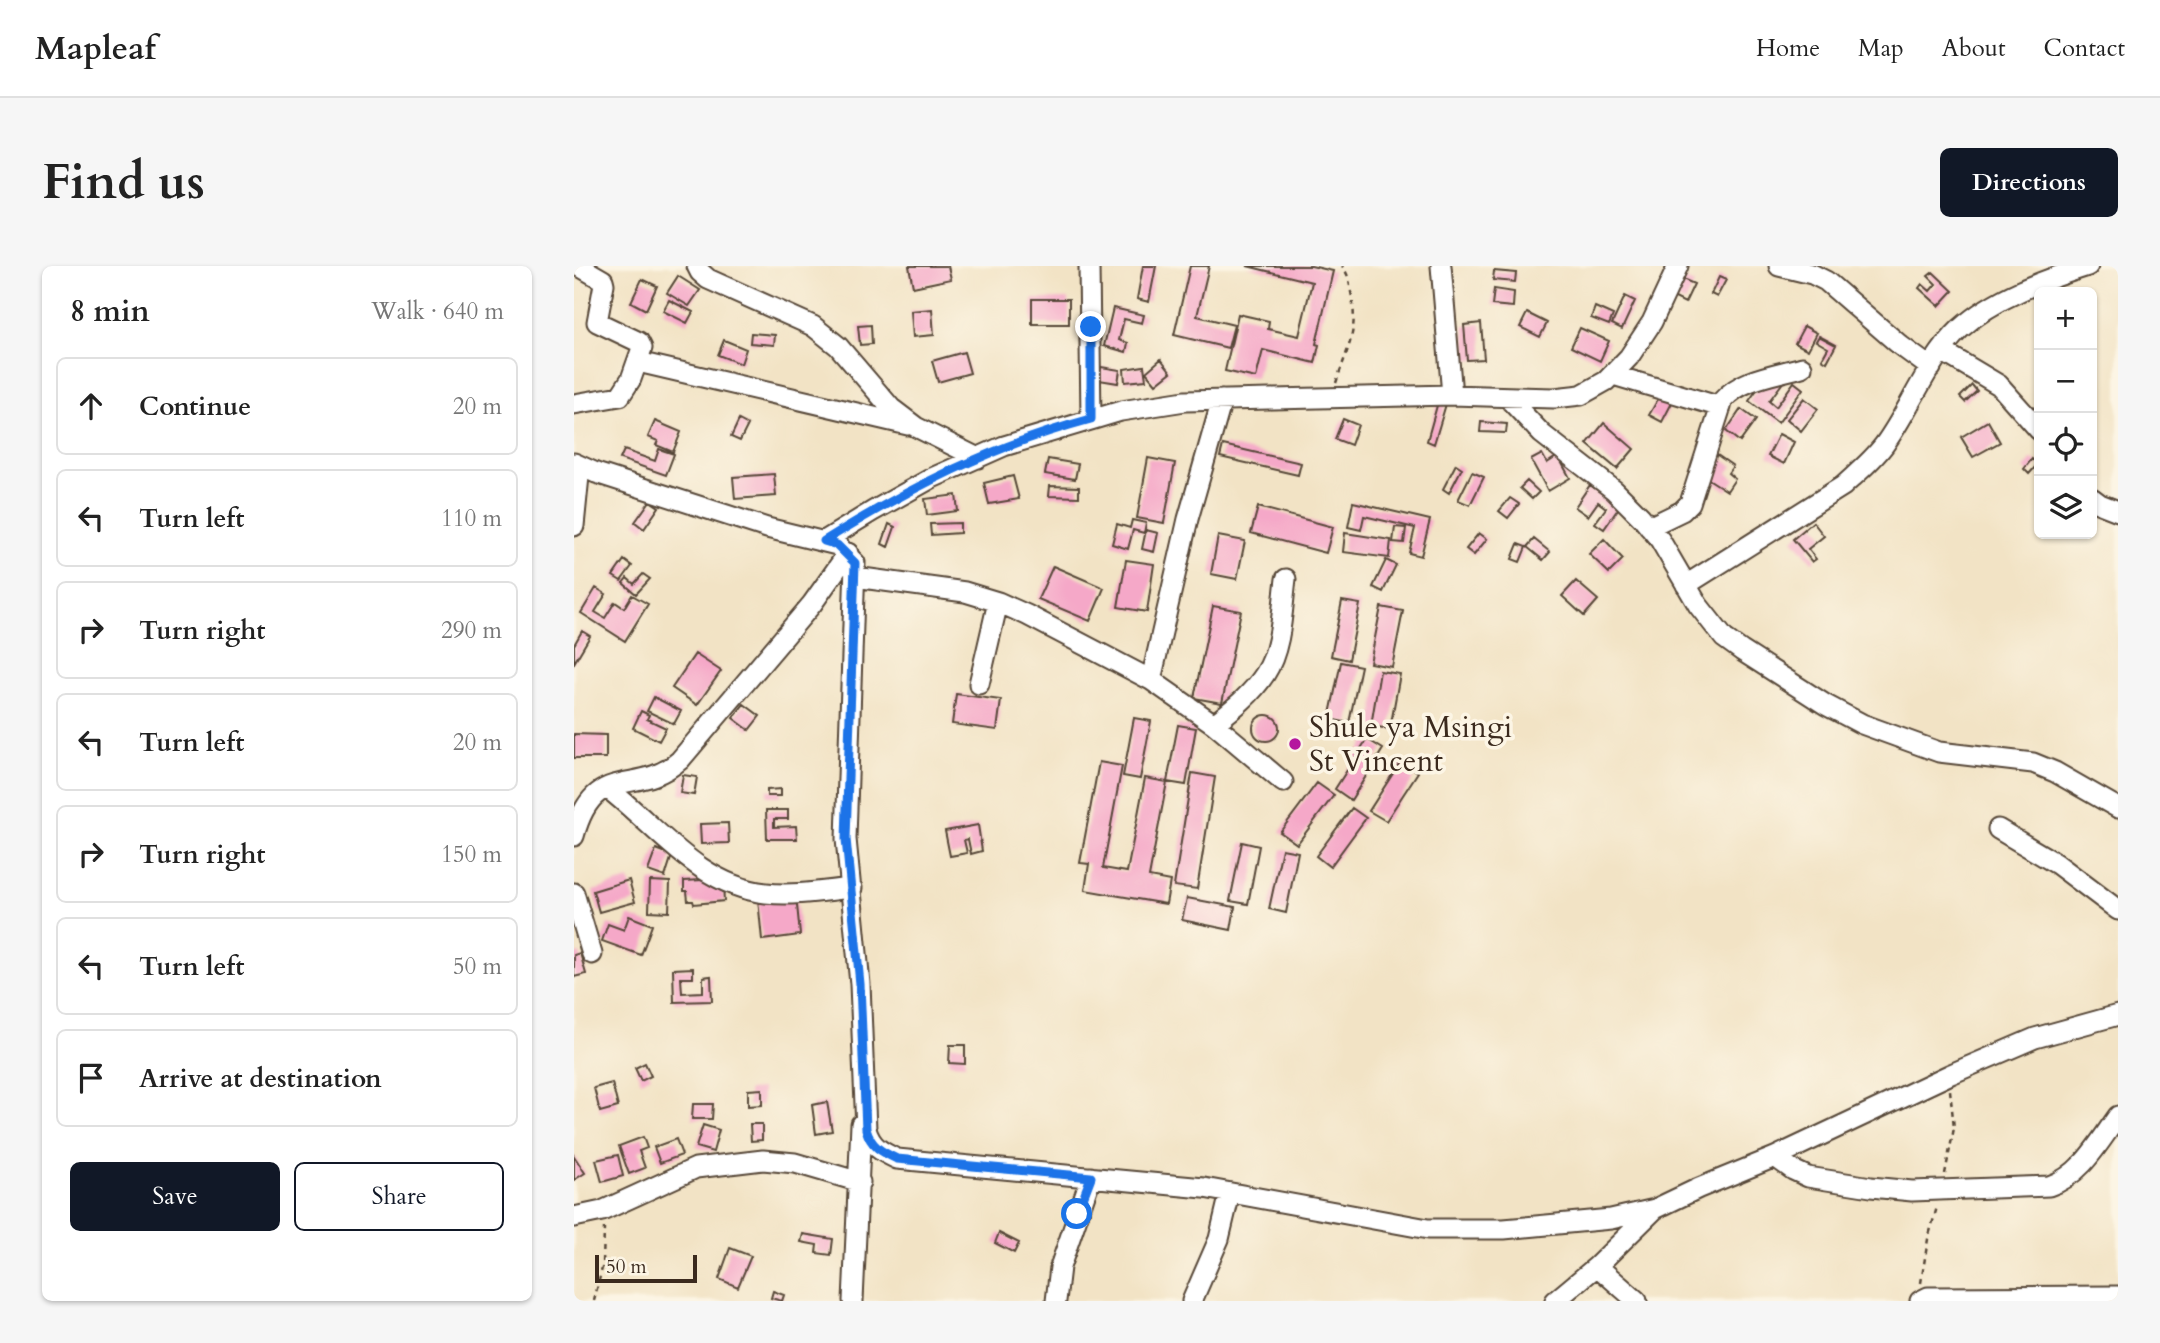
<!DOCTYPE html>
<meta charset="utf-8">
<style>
:root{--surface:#fff;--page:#f6f6f6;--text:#222;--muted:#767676;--line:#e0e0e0;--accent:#111827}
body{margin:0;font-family:Cardo,serif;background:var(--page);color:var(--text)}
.controls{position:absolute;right:21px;top:21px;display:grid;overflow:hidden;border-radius:10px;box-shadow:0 2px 5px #0004}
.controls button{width:63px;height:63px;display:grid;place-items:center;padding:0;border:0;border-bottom:2px solid var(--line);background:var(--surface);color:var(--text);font:35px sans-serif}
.scale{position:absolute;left:21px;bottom:18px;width:102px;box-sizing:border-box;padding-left:7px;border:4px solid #3b2a1e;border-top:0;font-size:19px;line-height:24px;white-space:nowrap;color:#3b2a1e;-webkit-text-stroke:5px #fcf5e5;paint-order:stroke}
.stop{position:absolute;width:21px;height:21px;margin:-16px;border:5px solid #1a73e8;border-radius:50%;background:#fff}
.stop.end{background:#1a73e8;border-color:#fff;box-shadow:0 2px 7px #0008}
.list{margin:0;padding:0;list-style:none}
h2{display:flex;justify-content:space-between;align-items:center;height:91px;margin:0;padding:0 28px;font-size:30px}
h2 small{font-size:23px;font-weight:400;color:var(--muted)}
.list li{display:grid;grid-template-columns:46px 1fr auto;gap:21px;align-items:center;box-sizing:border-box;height:98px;margin:0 14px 14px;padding:0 14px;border:2px solid var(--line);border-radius:10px}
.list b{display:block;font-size:26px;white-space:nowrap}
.list em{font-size:23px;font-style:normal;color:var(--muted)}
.actions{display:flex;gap:14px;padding:21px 28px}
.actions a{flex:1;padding:16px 0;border:2px solid var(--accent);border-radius:10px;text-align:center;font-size:24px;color:var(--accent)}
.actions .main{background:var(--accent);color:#fff}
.icon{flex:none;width:38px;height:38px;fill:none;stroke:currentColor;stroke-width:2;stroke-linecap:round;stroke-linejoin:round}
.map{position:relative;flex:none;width:1544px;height:1035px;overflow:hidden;border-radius:10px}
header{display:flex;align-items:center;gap:42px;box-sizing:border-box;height:98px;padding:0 35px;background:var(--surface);border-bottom:2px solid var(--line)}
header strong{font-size:33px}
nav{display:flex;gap:38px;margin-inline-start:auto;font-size:24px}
.intro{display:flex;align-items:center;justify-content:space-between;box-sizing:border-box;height:168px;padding:0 42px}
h1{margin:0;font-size:49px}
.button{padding:18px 32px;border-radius:10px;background:var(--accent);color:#fff;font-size:24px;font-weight:700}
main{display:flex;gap:42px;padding:0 42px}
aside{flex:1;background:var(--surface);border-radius:10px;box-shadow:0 2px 5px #0004}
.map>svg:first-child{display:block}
</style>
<header>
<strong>Mapleaf</strong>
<nav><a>Home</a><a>Map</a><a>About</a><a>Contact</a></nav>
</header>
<div class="intro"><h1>Find us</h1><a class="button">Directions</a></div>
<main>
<aside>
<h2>8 min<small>Walk · 640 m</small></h2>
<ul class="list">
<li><svg class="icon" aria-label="ahead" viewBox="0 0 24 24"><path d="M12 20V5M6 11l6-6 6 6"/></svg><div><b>Continue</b></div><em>20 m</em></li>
<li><svg class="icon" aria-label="left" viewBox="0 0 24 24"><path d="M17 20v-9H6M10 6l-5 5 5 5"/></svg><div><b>Turn left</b></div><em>110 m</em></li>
<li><svg class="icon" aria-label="right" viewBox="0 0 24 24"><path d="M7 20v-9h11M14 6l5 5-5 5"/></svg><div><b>Turn right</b></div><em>290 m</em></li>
<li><svg class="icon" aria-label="left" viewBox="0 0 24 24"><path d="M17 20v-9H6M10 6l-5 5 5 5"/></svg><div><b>Turn left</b></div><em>20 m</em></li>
<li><svg class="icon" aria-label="right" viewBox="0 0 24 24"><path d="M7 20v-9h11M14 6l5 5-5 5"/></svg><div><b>Turn right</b></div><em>150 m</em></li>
<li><svg class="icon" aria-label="left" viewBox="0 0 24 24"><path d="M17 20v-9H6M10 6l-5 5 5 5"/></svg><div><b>Turn left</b></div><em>50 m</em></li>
<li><svg class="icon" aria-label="arrive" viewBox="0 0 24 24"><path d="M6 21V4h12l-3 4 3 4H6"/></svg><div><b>Arrive at destination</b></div></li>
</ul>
<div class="actions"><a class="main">Save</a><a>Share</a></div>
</aside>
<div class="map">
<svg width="1544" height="1035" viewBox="0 0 1544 1035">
<rect width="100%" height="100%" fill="#fcf5e5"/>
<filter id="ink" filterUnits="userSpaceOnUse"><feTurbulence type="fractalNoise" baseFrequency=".0143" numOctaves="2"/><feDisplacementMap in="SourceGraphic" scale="14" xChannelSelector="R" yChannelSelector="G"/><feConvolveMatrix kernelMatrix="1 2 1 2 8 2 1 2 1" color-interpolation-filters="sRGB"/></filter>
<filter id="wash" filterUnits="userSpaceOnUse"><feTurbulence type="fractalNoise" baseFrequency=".00686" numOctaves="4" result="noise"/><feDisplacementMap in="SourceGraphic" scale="28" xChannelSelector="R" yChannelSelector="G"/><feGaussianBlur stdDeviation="1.57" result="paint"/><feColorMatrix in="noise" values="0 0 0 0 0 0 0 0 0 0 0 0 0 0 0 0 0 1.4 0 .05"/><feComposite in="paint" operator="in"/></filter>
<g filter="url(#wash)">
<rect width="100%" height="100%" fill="#f2e3c5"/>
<g id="blocks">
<path fill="#f5a8c8" d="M335,0H374L377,13L339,21Z
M569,0H582L575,36L563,33Z
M616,0H635L623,50L660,59L654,82L600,69Z
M673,0H737L759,5L742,78L745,79L741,97L689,84L682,112L651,105L664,48L695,55L694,63L725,70L738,16Z
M920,5L942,7L941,16L919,14Z
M1359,6L1379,25L1365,40L1345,22L1348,18L1356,25L1362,18L1354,10Z
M104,10L126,24L115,40L93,27Z
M1104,11L1120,18L1111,37L1095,29Z
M1145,11L1152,14L1143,31L1137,28Z
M68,13L83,20L72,44L57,36Z
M920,23L940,26L939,41L918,39Z
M1051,30L1061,35L1048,63L1038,58Z
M458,33H495V58H458Z
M95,34L119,46L113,57L89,45Z
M1021,41L1039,49L1035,59L1017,52Z
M539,42L570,49L568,57L550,53L545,74L554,77L552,86L530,80Z
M358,43L360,69L339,71L337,45Z
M953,47L973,57L966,71L946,61Z
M907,57L910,93L893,94L890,59Z
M297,59L298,78L286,79L284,60Z
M1230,60L1243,67L1234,84L1221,77Z
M1006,62L1035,75L1026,95L997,81Z
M177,67L201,69L200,79L176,77Z
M1245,70L1262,79L1253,96L1248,93L1254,82L1242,75Z
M150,74L172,83L167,98L144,89Z
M390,86L396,107L364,116L358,95Z
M587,93L597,106L582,118L572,106Z
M570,100L572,114L551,116L550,103Z
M527,101L546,104L544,117L525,114Z
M1196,105L1210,115L1195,135L1202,141L1220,116L1229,123L1204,157L1175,135Z
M1398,119L1403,125L1391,136L1386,131Z
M1088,126L1100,133L1088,156L1075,149Z
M1230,132L1244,143L1227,165L1213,153Z
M864,136L872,138L860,178L853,175Z
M1167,143L1182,154L1166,176L1152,165Z
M769,153L784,159L777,179L761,173Z
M165,154L174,159L166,175L157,171Z
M81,155L107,166L99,186L82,179L84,175L74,171Z
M1414,155L1426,176L1399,191L1387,171Z
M907,156L933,158L932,167L906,166Z
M1030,157L1060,183L1043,203L1013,178Z
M1205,168L1220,176L1210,198L1194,190Z
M649,179L727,197L724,209L646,191Z
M85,183L100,188L92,209L46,193L50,184L81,195Z
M1136,184L1159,200L1154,207L1161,213L1153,225L1122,205Z
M968,188L973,197L984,190L996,212L974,225L957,194Z
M574,192L601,197L590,257L563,252Z
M474,193L504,198L501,213L471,208Z
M1458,193L1464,198L1455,208L1450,203Z
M882,198L888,202L875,227L869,223Z
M898,206L910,211L896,239L884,234Z
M200,208L202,230L161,233L159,211Z
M439,210L445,233L415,238L410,217Z
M953,215L965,226L958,233L946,222Z
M1016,219L1046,240L1030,263L1021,257L1032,242L1024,236L1014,250L1001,241Z
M476,220L505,221V231L475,230Z
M382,229L384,245L353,249L351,233Z
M936,232L945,238L934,252L925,245Z
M76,235L85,241L70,263L61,256Z
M779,236L856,254L847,290L835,287L841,262L790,250L787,264L774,261Z
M684,241L759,261L752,287L677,267Z
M558,254L572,257L570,267L559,264L554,283L538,278L543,258L556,262Z
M1239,256L1250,270L1234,283L1242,293L1238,296L1219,273Z
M386,257V267L357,269L356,258Z
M315,258L321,261L314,281L308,278Z
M821,261L832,262L830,277L819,276Z
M572,264L584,267L580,286L568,283Z
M771,267L817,274L815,292L769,286Z
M905,267L913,273L900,289L892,283Z
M644,270L671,275L663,313L637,308Z
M960,273L976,286L969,294L953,281Z
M1030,273L1049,293L1035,307L1015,288Z
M944,278L952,281L946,296L938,293Z
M50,294L58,300L47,315L39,310Z
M552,294L580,298L573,346L544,341Z
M812,294L822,299L809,326L799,321Z
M479,300L530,322L516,355L464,333Z
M69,308L76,313L62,328L49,317L53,312L60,318Z
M1002,315L1024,334L1010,350L988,330Z
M22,322L32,328L21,346L31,352L41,336L50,342L58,329L74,338L51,375L7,347Z
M768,335L786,338L775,394L757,390Z
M639,340L667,345L648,437L620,432Z
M807,341L829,345L818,401L796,397Z
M8,365L16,370L0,397V379Z
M121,388L147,405L123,439L98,422Z
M767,396L787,400L775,457L755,453Z
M806,405L826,408L816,463L797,460Z
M382,428L427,434L423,464L378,458Z
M80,431L107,445L100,458L73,445Z
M170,438L186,450L175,464L159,452Z
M67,445L75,449L73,453L92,462L85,475L59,462Z
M679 462a13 13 0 1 1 26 0a13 13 0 1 1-26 0Z
M560,452L577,455L566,513L549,510Z
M604,459L622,462L612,519L593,516Z
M0,468L32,469V492H0Z
M793,473L809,483L777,534L761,523Z
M827,495L844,506L812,555L795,545Z
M525,496L548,500L529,602L553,606L571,512L593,516L575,611L596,615L592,638L511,624L515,598L506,597Z
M618,507L641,511L623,623L600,620Z
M109,509L123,511L120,529L106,527Z
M743,517L760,529L723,578L706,566Z
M207,523V530H193V524Z
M778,542L792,552L756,601L742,590Z
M192,544H214V553H200V561L222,560L223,573H193Z
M154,557L155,577L127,578L126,558Z
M404,559L408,585L397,588L394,573L390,574L393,587L376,590L371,565Z
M668,576L685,580L674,638L656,635Z
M82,583L98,589L91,611L74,605Z
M708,583L724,586L712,647L695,643Z
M148,605L150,635L120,638L119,635H114L113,625H110V615L128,614V606Z
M55,614L61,636L25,646L19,625Z
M76,615L96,616L95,646L75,645Z
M222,629L226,669L188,674L184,633Z
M613,632L661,641L657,664L608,654Z
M55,650L78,659L67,689L28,675L34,658L50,664Z
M6,687L12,708L0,711V689Z
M119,702V712H107L108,727L129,726V711L137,710L138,735L100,736L99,703Z
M376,779H391V798L375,797Z
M71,797L77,810L67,815L61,802Z
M38,817L44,841L26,846L20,822Z
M188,823V839L174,840V824Z
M253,836L258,865L242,868L238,839Z
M119,838H139L138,853H118Z
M176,858H188V874L177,875Z
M129,859L145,864L139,886L122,881Z
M69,871L73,882L65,885L71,902L55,908L45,880Z
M102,873L108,889L86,897L80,881Z
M44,889L49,910L28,916L22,894Z
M0,890L11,907L0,914Z
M425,967L445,977L440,987L421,977Z
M229,968L259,973L257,989L242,987L243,979L227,976Z
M156,982L177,990L164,1021L145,1013Z
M199,1025L210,1029L208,1035L197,1032Z"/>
</g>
</g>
<g filter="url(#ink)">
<use href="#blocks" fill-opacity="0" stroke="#564637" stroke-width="2"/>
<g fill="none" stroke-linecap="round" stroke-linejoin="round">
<g stroke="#564637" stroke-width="23">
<path id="minor" d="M123,0L126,6L134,13L239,60L264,80L317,142L342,161L404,192
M515,0L517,153
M867,0L878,129
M1205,0L1238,8L1252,15L1327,80L1357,102
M1368,85L1425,119L1465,164
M64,96L334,159
M1039,109L1147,141
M934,132L968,168L1040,224L1067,251L1086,274L1124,339L1150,372L1168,385L1252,439L1288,458L1365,486L1459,497L1481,506L1544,542
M0,138L46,130L57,113L68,82L65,76L23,56L30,18L29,14L5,0
M0,197L22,207L193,262L263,279L281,297L272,573L286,718L292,863C297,881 308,886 323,893L630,922L854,963H930L1037,953L1081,943L1125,922L1201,891L1377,808L1461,772L1544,749
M1518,232L1526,238L1544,245
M0,260L6,200
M1075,261L1108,245L1116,237L1149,134C1168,112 1201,109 1228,101
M250,275L299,245L358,212L430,180L547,145L611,135L878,129L980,132L1007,129L1032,115L1055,91L1078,56L1104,0
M281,311L391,326L424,336L453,349L577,414L640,458L709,516
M1112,319L1269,220C1283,207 1298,195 1310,179C1337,142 1353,95 1386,63C1421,31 1470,14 1514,0
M577,414L614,253L648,134
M405,418L424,336
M640,458C659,443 678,428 691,408C708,382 708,343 712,313
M33,522C83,560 124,619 192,627C220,630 249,625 278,622
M1424,563L1483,598L1544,644
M0,570C21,493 62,533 106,494L238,338L274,287
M0,627L18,688
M1201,891L1219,904L1234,911L1297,921L1338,925L1475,920C1507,910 1525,876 1544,850
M0,951L28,945L122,902L189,894L221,897L286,916
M1023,1000L1063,1035
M279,1035L287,858
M482,1035L486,1001L517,911
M618,1035L645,973L656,927
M981,1035L1023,1000L1080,944
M1346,1035L1354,1031L1544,1030"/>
</g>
<path stroke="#564637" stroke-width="2.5" stroke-dasharray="5 5" stroke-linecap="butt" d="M762,117C774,80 785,65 777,26C776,17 774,7 768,0
M1371,908L1380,862L1376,824
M1347,1017L1354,973L1363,941
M20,1035L29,998L30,962"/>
<use href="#minor" stroke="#fff" stroke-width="19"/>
</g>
</g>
<g fill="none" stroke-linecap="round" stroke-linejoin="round" filter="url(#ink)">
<path stroke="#1a73e8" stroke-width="9" d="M503,948L517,911L323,893C308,886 297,881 292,863L286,718L272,573L281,297L263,279L250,275C337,221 417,180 517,153V61"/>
</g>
<circle fill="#b5179e" stroke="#fcf5e5" stroke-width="2.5" cx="721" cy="478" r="7"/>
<g text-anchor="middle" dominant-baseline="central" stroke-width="7" stroke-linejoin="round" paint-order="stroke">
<g font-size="30" fill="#3b2a1e" stroke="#fcf5e5" text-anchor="start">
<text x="735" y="461">Shule ya Msingi<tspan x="735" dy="34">St Vincent</tspan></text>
</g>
</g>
</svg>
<div class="controls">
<button>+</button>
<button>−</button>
<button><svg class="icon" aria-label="locate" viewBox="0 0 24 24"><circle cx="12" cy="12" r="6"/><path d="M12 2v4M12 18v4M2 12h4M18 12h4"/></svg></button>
<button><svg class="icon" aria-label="layers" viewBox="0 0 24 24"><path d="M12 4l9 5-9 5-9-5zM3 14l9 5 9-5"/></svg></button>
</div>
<div class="scale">50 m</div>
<div class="stop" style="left:503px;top:948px"></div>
<div class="stop end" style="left:517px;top:61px"></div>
</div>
</main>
